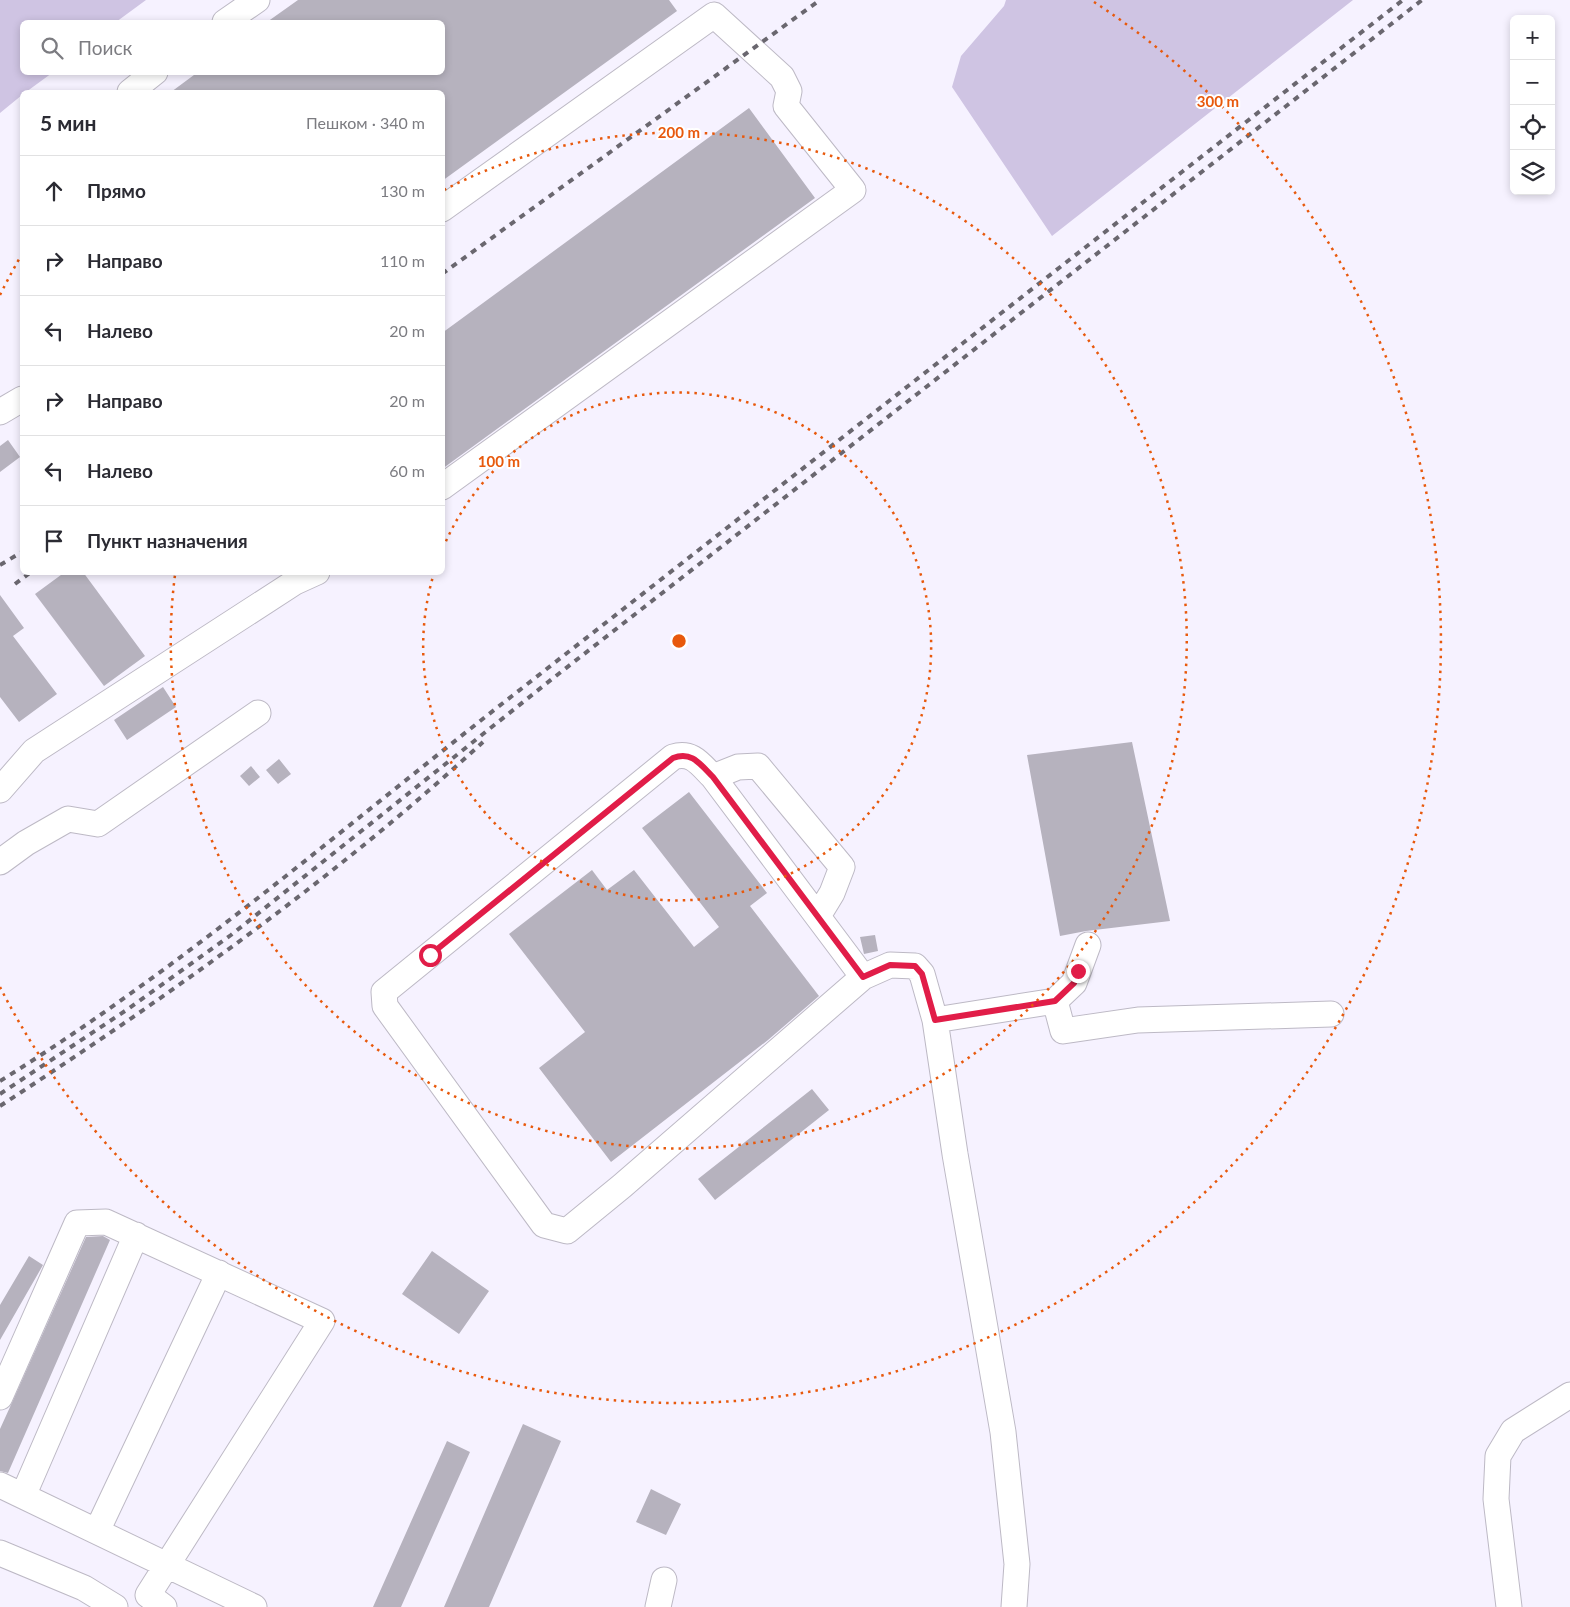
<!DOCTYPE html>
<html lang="ru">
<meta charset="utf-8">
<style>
:root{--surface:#fff;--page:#f2f2f3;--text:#2b2b33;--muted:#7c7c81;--line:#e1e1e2}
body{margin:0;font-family:Lato,sans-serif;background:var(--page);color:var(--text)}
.controls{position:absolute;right:15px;top:15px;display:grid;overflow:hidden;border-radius:8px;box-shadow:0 2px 8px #0003}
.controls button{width:45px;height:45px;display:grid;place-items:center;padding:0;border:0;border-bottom:1px solid var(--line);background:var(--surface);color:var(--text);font:25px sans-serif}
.stop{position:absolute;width:15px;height:15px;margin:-11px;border:4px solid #e11d48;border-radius:50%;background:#fff}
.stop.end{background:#e11d48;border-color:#fff;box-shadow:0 1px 5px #0008}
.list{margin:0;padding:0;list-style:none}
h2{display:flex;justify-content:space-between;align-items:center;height:65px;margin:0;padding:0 20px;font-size:21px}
h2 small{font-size:16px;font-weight:400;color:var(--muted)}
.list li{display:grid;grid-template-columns:32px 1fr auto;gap:15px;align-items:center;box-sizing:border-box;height:70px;padding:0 20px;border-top:1px solid var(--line)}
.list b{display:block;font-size:19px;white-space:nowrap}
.list em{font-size:16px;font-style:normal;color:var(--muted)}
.icon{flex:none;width:28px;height:28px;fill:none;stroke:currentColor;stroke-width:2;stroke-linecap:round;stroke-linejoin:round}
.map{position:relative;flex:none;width:1570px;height:1607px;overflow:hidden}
.search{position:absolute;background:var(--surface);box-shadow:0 2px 8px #0003;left:20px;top:20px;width:425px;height:55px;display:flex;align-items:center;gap:12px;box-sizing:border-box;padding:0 18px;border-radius:8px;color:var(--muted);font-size:19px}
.panel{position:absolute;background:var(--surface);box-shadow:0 2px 8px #0003;left:20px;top:90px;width:425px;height:485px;border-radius:8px}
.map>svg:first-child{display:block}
</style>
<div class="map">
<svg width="1570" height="1607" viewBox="0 0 1570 1607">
<rect width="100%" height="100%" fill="#f6f2ff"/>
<path fill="#cfc4e3" d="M0,0H146L116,22H22V72L52,73L26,92H22V95L0,113Z
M1006,0H1353L1052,236L952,87L961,56L1004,6Z"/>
<path fill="#b6b2be" d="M298,0H669L677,11L442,181V92H171L198,72H442V22H267Z
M749,108L815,198L442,469V333Z
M8,440L20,457L0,472V446Z
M65,572H83L145,656L104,686L35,594Z
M0,595L24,628L13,636L57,694L19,722L0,697Z
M163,687L176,707L127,740L114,720Z
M1132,742L1170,921L1086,931L1060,936L1027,755Z
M279,759L291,774L278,784L266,770Z
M251,766L260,777L249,786L240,776Z
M689,792L767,893L750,906L819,996L768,1040L611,1162L539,1068L585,1032L509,934L592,870L607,890L634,870L694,947L719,927L642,828Z
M875,935L878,951L864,954L860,937Z
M812,1089L829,1110L715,1200L698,1179Z
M103,1236L110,1240L8,1473L0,1471V1429L10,1407L86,1237Z
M432,1251L489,1291L459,1334L402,1294Z
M29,1256L43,1265L0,1340V1305Z
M523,1424L561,1441L489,1607H444Z
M447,1441L470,1452L401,1607H373Z
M651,1489L681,1504L666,1535L636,1522Z"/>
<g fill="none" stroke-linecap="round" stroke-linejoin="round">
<g stroke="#bdb9c5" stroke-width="27">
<path id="minor" d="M225,22L257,0
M130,92L155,72
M442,209L714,15L782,77L789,91L786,106L853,190L442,487
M0,412L22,399
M713,777L738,767L758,766L842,867L832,893L818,916
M0,790L34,751L295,582L317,572
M0,862L26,843L68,819L98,824L258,713
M863,977L713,777C700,764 692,751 673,757L384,992L385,1006L544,1225L567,1231L622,1186L863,977L890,965L915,966L922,974L935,1020L955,1154L1003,1432L1017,1564L1014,1607
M1055,1001L1074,983L1088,945
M935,1020L1055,1001L1063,1031L1138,1020L1331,1014
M0,1397L77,1223L106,1222L322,1321L148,1595L164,1607
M0,1485L254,1607
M23,1496L136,1235
M97,1531L219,1273
M0,1553L84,1588L115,1607
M658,1607L664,1580
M1509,1607L1496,1499L1498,1456L1513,1431L1570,1395"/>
</g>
<use href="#minor" stroke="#fff" stroke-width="25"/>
<path stroke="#6a676f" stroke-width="4" stroke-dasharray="6 6" stroke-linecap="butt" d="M442,274L820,0
M0,565L22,552
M15,584L31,572
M0,1081C181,969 344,827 512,696C809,464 1105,231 1403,0
M0,1094L128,1009L231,935L552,679L1422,0
M0,1106C169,996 334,879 483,742"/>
</g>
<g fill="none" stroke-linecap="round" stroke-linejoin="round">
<path stroke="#e11d48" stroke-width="6" d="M430,955L673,758C692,751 700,764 713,777L863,977L890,965L915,966L922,974L935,1020L1055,1001L1074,983L1078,971"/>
</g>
<g fill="none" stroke="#e8590c" stroke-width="2.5" stroke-dasharray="2.5 5">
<path d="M443 548A254 254 0 1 1 434 573"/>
<path d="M444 190A508 508 0 1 1 175 575"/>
<path d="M0 295A762 762 0 0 1 22 254M1094 2A762 762 0 1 1 0 987"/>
</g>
<circle cx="679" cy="641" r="8" fill="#e8590c" stroke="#fff" stroke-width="2.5"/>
<g font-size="15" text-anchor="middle" font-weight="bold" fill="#e8590c" stroke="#fff" stroke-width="4" stroke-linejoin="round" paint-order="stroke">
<text x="1218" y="107">300 m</text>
<text x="679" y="138">200 m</text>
<text x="499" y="467">100 m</text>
</g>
</svg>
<div class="controls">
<button>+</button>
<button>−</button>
<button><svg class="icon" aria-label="locate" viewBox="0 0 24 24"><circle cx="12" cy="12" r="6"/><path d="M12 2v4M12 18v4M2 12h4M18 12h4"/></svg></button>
<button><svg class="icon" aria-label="layers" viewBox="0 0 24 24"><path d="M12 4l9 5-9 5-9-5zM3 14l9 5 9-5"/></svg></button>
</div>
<div class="stop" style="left:430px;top:955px"></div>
<div class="stop end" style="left:1078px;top:971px"></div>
<div class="search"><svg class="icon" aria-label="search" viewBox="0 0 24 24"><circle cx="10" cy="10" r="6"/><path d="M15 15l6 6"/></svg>Поиск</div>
<section class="panel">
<h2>5 мин<small>Пешком · 340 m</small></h2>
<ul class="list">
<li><svg class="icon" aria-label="ahead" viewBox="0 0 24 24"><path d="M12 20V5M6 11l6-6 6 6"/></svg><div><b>Прямо</b></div><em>130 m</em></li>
<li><svg class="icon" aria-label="right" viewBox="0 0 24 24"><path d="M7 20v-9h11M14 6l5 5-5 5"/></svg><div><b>Направо</b></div><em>110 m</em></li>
<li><svg class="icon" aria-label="left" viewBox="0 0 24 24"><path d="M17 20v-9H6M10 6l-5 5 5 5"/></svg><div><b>Налево</b></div><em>20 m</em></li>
<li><svg class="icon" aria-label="right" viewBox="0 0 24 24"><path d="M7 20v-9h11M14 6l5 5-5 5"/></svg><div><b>Направо</b></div><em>20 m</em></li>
<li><svg class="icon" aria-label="left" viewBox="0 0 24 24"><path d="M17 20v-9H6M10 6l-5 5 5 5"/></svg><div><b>Налево</b></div><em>60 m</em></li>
<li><svg class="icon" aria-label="arrive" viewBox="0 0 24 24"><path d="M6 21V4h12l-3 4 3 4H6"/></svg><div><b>Пункт назначения</b></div></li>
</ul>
</section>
</div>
